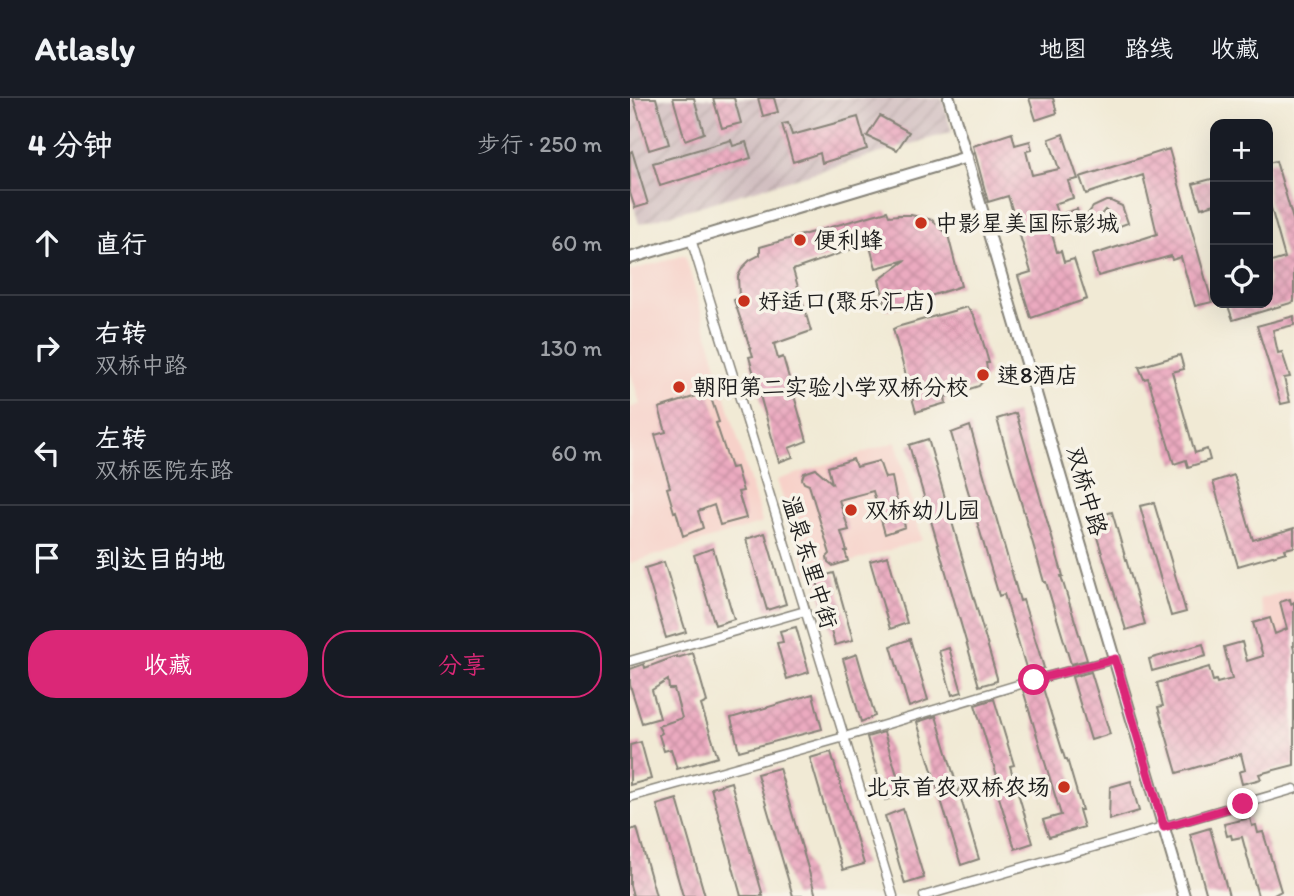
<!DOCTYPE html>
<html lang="zh">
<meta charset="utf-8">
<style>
:root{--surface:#171b24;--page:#20242c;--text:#f1f3f6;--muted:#9ea1a6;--line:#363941;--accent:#db2777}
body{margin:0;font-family:Itim,"LXGW WenKai TC",sans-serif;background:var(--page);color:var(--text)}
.controls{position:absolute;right:21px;top:21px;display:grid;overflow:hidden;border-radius:14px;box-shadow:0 7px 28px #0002}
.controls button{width:63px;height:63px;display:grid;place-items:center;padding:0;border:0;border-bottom:2px solid var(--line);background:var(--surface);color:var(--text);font:35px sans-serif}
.stop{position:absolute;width:21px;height:21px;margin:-16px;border:5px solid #db2777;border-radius:50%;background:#fff}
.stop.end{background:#db2777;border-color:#fff;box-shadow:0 2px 7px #0008}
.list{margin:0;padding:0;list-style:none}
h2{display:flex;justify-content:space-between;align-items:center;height:91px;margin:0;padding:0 28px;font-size:30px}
h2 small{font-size:23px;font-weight:400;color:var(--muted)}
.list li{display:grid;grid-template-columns:46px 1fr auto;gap:21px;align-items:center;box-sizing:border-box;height:105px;padding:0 28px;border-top:2px solid var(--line)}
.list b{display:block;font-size:26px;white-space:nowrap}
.list p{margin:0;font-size:23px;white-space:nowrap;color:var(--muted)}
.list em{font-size:23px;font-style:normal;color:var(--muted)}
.actions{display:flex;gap:14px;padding:21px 28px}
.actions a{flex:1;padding:16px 0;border:2px solid var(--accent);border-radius:28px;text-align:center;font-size:24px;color:var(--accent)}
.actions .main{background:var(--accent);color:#fff}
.icon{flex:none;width:38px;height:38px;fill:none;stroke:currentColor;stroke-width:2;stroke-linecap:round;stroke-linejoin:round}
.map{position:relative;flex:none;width:664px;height:798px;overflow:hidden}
header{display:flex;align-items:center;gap:42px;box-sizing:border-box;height:98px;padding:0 35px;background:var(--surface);border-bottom:2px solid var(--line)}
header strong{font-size:33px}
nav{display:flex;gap:38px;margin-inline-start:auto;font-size:24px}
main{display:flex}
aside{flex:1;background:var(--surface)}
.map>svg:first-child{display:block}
</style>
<header>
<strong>Atlasly</strong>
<nav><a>地图</a><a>路线</a><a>收藏</a></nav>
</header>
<main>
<aside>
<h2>4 分钟<small>步行 · 250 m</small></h2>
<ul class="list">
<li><svg class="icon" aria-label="ahead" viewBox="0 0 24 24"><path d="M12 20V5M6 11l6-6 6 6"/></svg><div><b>直行</b></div><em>60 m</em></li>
<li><svg class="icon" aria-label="right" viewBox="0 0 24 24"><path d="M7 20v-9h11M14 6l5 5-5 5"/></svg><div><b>右转</b><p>双桥中路</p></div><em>130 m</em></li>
<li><svg class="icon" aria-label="left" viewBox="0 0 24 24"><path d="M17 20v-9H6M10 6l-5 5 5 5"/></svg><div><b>左转</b><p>双桥医院东路</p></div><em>60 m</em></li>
<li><svg class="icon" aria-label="arrive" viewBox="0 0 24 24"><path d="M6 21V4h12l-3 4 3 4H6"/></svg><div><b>到达目的地</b></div></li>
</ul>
<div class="actions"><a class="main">收藏</a><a>分享</a></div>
</aside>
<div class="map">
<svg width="664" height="798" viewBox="0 0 664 798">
<defs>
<pattern id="industrial-furrows" width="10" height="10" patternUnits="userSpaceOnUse" patternTransform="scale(1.75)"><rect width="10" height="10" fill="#d2bfc1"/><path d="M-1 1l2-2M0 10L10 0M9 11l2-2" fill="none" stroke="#b4a4a5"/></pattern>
<pattern id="building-cross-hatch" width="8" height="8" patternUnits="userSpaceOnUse" patternTransform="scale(1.75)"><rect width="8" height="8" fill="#ebaac0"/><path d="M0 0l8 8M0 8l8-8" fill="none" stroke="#c992a4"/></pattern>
</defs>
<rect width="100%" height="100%" fill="#f7f3e8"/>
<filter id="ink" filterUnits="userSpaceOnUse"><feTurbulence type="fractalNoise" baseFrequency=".0143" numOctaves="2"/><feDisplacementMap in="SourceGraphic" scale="14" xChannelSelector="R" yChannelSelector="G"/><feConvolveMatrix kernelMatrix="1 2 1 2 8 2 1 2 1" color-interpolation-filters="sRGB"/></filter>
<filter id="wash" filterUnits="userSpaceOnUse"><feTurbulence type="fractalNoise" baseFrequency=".00686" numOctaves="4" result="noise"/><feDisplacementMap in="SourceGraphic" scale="28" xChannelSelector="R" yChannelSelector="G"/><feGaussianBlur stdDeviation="1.57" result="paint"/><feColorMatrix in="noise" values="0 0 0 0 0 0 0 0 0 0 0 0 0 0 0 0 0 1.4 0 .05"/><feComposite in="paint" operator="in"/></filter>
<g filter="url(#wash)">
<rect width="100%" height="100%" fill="#f1ead5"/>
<path fill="#f7d1c9" d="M55,157L132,425L0,465V310L10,306L0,272V173Z
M266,344L292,442L178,477L147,382Z
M664,491V622L629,501Z"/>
<path fill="url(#industrial-furrows)" d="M0,0H312L322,34L9,126L0,95Z"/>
<g id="blocks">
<path fill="url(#building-cross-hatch)" d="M3,0H26L39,46L19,52Z
M43,0H64L74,35L55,42Z
M83,0H104L111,25L92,30Z
M128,0H144L148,14L133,18Z
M399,0H423L427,15L406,22Z
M250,18L279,34L267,52L237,38Z
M228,19L237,51L192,65L190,55L163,64L152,26L158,25L162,37Z
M382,35L385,47L400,43L402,52L396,53L402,77L429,71L419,41L433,36L448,81L438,83L443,100L424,106L428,117L447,111L449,120L420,129L427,154L431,153L434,164L444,161L457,201L401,220L388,178L401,174L378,98L358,104L343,48Z
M101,42L103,48L116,44L121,60L30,88L23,65Z
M539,51L582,204L565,208L551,159L542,162L541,158L468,178L462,157L527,136L513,77L456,96L450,79Z
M2,53L18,106L5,110L0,95V54Z
M646,63L664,125V204L603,222L597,205H638V165L655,160L638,99V65Z
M585,80V106L571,110L563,86Z
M476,103H481L492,108L498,125L487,129L482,118L475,112L469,119L470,125L458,129L457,117L463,109Z
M257,113L259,118L269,117H281L302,122L318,137L331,188L257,212L249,182L276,162L246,170L239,145L163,172L181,233L144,246L148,261L153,259L177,343L159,350L163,359L149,364L119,259L123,258L104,202L109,200L108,178L113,169L120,162L130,157V149Z
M337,209L344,218L351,237L359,265H356L358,277L349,288L315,299L316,305L286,314L263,231L267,229Z
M664,218V227L643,232L648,255L652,254L660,279L654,280L660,304L651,306L627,228Z
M550,257L554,271L542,274L565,355L577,351L580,362L558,369L556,362L544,366L518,280L514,281L509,269Z
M79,294L89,324L86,325L101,370L106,369L113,393L108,394L116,420L90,427L84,407L68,413L73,430L53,438L46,413L44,414L37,390L40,389L25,337L36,334L29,310Z
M386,315L433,478H431L457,562L441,566L416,484H414L367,321Z
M340,328L390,503L393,502L414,570L403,574L402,571L397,573L374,496L369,498L321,335Z
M298,341L367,580V583L349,588L279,347Z
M223,361L226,369L249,363L255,380L262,379L268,409L273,406L276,415L272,417L275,429L255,436L243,393L209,402L219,432L211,434L217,453H215L218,463L203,468L198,464L197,459L200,456L179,387L174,385L172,381L174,375L186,371L202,385L198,369Z
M604,377L623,442L664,430V449L655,451L656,454L608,468L583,384Z
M524,405L556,514L541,518L510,408Z
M482,414L515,526L496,532L461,420Z
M135,435L156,506L137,512L116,441Z
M83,450L104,521L85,527L64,457Z
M258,458L277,525L260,531L240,463Z
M34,464L56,534L36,540L15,470Z
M204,475L223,542L205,547L186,480Z
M660,501L661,506L664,504V548H663L664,552V667L629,676L631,681L612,686L609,674L615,672L611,656L547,675L528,609L533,608L527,585L579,569L583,583L586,582L587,585L602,581L594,549L612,544L617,563L633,558L623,525L640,520L645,536L657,531L650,504Z
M166,529L179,574L157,581L147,545L153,544L150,533Z
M280,541L298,602L279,609L261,548Z
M573,546L576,558L522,573L519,561Z
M319,550L332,594L322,597L309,553Z
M63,555L77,604L71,607L88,659L47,671L41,651L34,653L29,637L32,635L28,628L52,620L44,591H39L38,582L22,592L30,620L12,625L0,587V571L14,566L15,570L47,558V560Z
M227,556L245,618L231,624L213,561Z
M461,574L480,636L461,642L442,579Z
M412,587L435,661H437L452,712H449L454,729L419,739L413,722L431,717L393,592Z
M183,596L192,631L109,653L101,620Z
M364,601L384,667L380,668L403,745L385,751L364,683L368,681L345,607Z
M306,618L349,761L331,767L287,624Z
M254,634L273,697L255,702L237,639Z
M11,644L21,681L0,687V647Z
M201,654L234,766L213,772L180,660Z
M149,670L186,798H163L127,676Z
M501,683L509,713L479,722L480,689Z
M101,684L133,798H111L81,690Z
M47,701L75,798H53L27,707Z
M273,711L294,780L275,786L255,718Z
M620,720L622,728L626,727L628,735L633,734L651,793L642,798H628L612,739L602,741L601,737L597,738L594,726Z
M7,730L26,798H3L0,787V732Z
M580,730L599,798H577L560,736Z"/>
</g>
</g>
<g filter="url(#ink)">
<use href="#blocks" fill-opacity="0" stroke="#868378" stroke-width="2"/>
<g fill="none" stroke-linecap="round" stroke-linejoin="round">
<g stroke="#868378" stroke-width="11">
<path id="street" d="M61,141L263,798
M0,563L175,513
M0,699L211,640L404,582L485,561
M294,798L664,691"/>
</g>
<g stroke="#868378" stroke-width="14">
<path id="secondary" d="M319,0L554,798
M0,160L337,59"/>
</g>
<use href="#street" stroke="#fff" stroke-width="8"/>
<use href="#secondary" stroke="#fff" stroke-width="10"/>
</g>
</g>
<g fill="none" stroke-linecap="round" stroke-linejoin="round" filter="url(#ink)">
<path stroke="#db2777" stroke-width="9" d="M404,582L485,561L534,729L613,706"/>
</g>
<g fill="#c8321e" stroke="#f7f3e8" stroke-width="2.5">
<circle cx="291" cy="125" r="7"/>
<circle cx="170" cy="142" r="7"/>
<circle cx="114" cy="203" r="7"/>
<circle cx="353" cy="277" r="7"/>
<circle cx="49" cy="289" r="7"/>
<circle cx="221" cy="412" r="7"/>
<circle cx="434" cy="689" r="7"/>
</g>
<g text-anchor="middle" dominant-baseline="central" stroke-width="7" stroke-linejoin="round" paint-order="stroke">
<g font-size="23" fill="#1c1c1c" stroke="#f7f3e8" text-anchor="start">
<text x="305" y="125">中影星美国际影城</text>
<text x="184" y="142">便利蜂</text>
<text x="128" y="203">好适口(聚乐汇店)</text>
<text x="367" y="277">速8酒店</text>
<text x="63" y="289">朝阳第二实验小学双桥分校</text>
<text x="235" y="412">双桥幼儿园</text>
<text x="420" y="689" text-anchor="end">北京首农双桥农场</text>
</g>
<g font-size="23" fill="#1c1c1c" stroke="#f7f3e8">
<text transform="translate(457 393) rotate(74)">双桥中路</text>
<text transform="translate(180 464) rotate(73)">温泉东里中街</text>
</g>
</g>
</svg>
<div class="controls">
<button>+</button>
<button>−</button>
<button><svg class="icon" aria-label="locate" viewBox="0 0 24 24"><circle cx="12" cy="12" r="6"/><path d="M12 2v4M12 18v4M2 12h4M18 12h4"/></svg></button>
</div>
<div class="stop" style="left:404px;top:582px"></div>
<div class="stop end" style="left:613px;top:706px"></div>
</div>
</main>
